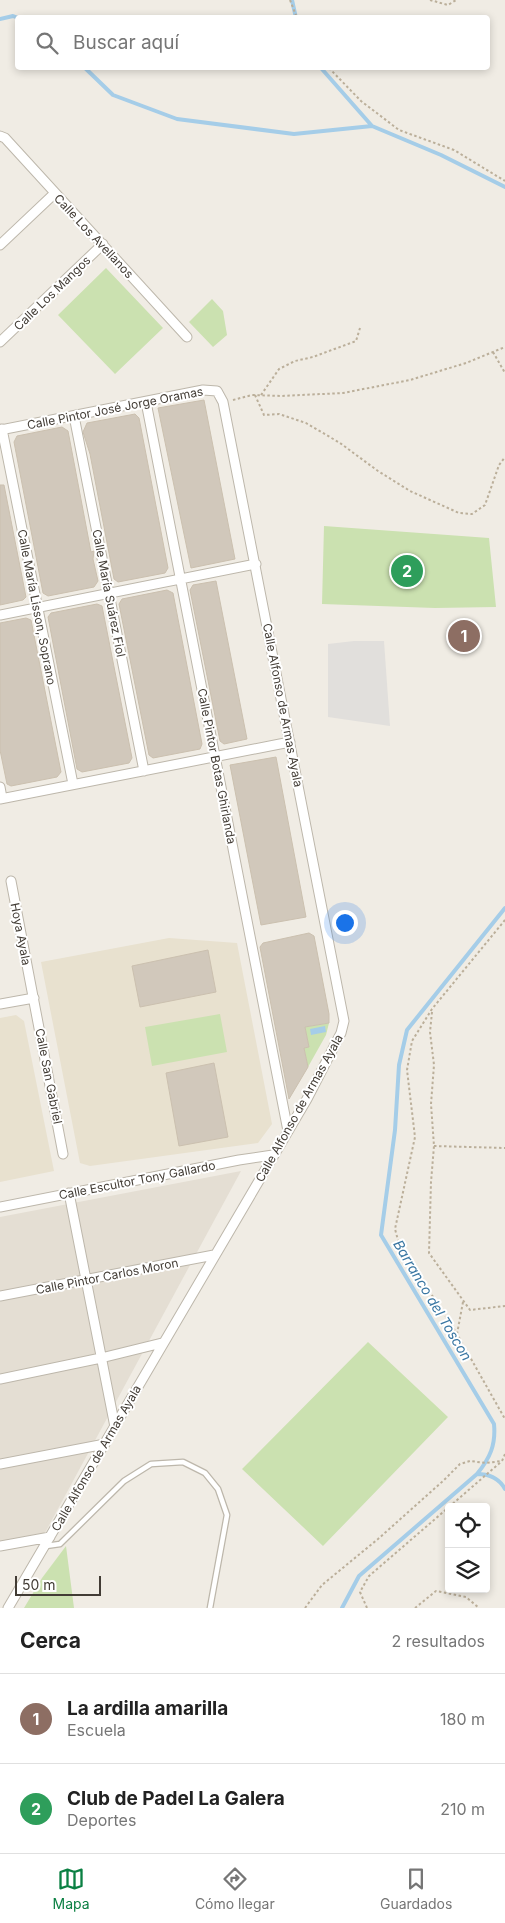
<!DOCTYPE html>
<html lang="es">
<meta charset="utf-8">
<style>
:root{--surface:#fff;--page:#f2f2f2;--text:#222;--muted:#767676;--line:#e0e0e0;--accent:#0b8043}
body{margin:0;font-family:Inter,sans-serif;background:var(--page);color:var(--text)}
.controls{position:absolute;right:15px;bottom:15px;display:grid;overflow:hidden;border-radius:5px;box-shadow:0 2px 8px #0003}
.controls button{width:45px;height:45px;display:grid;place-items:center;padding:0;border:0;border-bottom:1px solid var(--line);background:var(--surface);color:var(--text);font:25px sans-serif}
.scale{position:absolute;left:15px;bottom:12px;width:86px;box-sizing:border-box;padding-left:5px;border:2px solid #423c35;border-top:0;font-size:14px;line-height:18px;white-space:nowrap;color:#423c35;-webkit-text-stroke:4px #fff;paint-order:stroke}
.you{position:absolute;left:344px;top:922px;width:18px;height:18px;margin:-12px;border:4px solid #fff;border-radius:50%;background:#1a73e8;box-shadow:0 0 0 8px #1a73e833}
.badge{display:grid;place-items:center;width:32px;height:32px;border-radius:50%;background:var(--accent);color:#fff;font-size:16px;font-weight:700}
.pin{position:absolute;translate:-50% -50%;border:2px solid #fff;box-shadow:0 1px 5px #0006}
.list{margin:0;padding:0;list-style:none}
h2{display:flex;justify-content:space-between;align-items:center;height:65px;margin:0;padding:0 20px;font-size:21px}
h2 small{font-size:16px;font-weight:400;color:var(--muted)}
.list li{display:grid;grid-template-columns:32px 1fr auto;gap:15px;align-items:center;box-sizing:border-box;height:90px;padding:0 20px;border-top:1px solid var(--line)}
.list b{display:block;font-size:19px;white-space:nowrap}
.list p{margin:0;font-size:16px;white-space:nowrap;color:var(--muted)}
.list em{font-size:16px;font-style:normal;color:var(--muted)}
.icon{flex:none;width:28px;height:28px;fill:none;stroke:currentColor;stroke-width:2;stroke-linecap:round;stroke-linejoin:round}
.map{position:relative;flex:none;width:505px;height:1608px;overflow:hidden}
.search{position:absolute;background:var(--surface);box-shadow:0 2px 8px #0003;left:15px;right:15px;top:15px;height:55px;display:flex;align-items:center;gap:12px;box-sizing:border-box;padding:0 18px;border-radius:5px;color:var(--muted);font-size:19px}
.sheet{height:245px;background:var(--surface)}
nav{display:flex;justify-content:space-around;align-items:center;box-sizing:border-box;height:70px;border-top:1px solid var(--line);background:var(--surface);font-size:14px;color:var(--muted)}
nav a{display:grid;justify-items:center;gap:2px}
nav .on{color:var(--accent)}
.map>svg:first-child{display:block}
</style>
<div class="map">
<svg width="505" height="1608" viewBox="0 0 505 1608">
<rect width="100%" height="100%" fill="#f0ece4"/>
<path fill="#e4ded3" d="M241,1171L40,1542L0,1551V1217Z"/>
<path fill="#e8e1cf" d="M169,938L237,943L272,1124L258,1143L90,1166L80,1163L41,962Z
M16,1015L24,1021L54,1171L0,1182V1018Z"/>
<path fill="#cbe1b0" d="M106,268L163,328L115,374L58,315Z
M212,299L223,311L227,335L213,347L189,322Z
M324,526L489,538L496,607L435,608L322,604Z
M220,1014L227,1052L152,1066L145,1027Z
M329,1023L326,1035L308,1067L304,1048L309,1047L305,1027Z
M368,1342L448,1417L323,1546L242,1469Z
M66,1546L74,1608H24L42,1578Z"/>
<path fill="#e1dfdc" d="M354,641H384L390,726L328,717V644Z"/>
<path fill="#a5cde8" d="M325,1026L326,1032L311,1035L310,1029Z"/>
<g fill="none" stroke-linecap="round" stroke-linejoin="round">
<path stroke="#a5cde8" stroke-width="4" d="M292,0L296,18
M0,19L13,16L18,18
M85,68L113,95L177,119L294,134L372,126
M321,68L372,126L441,155L505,187
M477,1474C489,1474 499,1478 505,1489
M342,1608L359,1576L477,1474C490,1458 496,1445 494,1424L381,1235L395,1130L399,1065L407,1030L505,908"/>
</g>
<path fill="#d1c8bb" stroke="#cbc0af" d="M204,400L235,559L191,568L158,408Z
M135,414L139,418L168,568L165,573L118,582L114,579L90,454L83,432L87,423Z
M62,427L68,431L91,552L94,551L93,559L98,581L94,587L48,596L43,593L14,442L17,436Z
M0,485H4L26,597L23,600L0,605Z
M216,581L247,739L224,744L220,741L190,590L193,585Z
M167,590L173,593L202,744L200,749L153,758L149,755L119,604L122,599Z
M97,604L102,606L132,758L129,763L82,772L77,769L48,617L51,613Z
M26,618L31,620L61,772L57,777L11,786L7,784L0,750V623Z
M276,757L306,917L261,925L230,765Z
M309,933L314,936L329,1014V1023L305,1027L309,1047L304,1048L308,1067L289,1099L260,947L263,943Z
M208,950L216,992L140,1007L132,966Z
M214,1063L228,1137L179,1146L166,1073Z"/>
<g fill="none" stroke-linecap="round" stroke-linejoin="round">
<g stroke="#bdb7ab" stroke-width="7">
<path id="service" d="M46,1546L60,1544L124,1481L151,1464L183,1462L205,1473L218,1489L227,1515L210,1608"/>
</g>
<g stroke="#bdb7ab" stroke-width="11">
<path id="minor" d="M0,136L5,138L187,337
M0,245L55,193
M0,342L103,244
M146,402L288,1131
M74,416L144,771
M2,429L73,784
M0,430L203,390L217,391L223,402L344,1021L341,1033L307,1099L8,1608
M0,615L256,564
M0,787L2,798
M0,799L290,742
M11,881L63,1154
M0,1004L34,998
M69,1193L115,1427
M0,1207L239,1160L273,1155
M0,1296L214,1255
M0,1379L101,1358L162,1343
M0,1464L105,1444
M0,1546L50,1537"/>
</g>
<path stroke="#bbaf9a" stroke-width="2" stroke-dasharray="2.5 2.5" stroke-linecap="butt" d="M290,0L297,18
M430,0L448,5L456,0
M329,68L361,101L399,130L454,150L505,181
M493,352L505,373
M255,395L264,415L279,414L306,423L340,443L378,471L410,491L459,513L472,514L485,505L499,465L505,457
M261,395L279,369L295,361L313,357L356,341L360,328
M233,400L252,395L281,396L343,393L410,380L466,363L505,347
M505,920L432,1009L412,1041L407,1070L415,1137L395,1229L399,1244L457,1334L505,1419
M432,1012L430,1032L434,1065L431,1104L434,1146L431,1182L429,1253L470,1310L505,1306
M434,1146L505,1148
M457,1334L463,1302
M449,1507L502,1461
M305,1608L322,1585L378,1539L443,1481L460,1464L470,1461L486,1463L502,1461L505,1454
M367,1608L360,1592L369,1576L449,1507
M415,1608L436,1591L466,1597L479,1608"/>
<use href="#service" stroke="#fff" stroke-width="4.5"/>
<use href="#minor" stroke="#fff" stroke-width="9"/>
</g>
<g text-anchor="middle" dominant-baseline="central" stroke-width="4" stroke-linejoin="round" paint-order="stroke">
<g font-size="12" fill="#423c35" stroke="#fff">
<text transform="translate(94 236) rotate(47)">Calle Los Avellanos</text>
<text transform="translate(52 293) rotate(-44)">Calle Los Mangos</text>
<text transform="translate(115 408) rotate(-11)">Calle Pintor José Jorge Oramas</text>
<text transform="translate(109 593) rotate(79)">Calle María Suárez Fiol</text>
<text transform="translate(37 607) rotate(79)">Calle María Lisson, Soprano</text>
<text transform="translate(283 705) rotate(79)">Calle Alfonso de Armas Ayala</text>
<text transform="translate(217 766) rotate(79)">Calle Pintor Botas Ghirlanda</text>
<text transform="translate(21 934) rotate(79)">Hoya Ayala</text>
<text transform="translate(49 1076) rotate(79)">Calle San Gabriel</text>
<text transform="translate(299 1108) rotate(-61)">Calle Alfonso de Armas Ayala</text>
<text transform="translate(137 1180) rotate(-11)">Calle Escultor Tony Gallardo</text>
<text transform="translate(107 1276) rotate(-11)">Calle Pintor Carlos Moron</text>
<text transform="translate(96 1458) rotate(-60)">Calle Alfonso de Armas Ayala</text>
</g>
<g font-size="14" font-style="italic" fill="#3976a2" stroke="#fff">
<text transform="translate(433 1300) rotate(59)">Barranco del Toscon</text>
</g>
</g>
</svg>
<div class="controls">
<button><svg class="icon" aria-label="locate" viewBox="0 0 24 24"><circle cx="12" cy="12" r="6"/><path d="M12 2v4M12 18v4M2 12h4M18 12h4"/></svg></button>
<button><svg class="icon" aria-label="layers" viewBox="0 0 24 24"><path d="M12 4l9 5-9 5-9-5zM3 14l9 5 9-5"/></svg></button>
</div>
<div class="scale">50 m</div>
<div class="you"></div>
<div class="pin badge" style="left:464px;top:636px;background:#8d6e63">1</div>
<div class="pin badge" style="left:407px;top:571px;background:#2e9e5b">2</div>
<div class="search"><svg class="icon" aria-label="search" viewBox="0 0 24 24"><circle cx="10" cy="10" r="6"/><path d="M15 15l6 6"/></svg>Buscar aquí</div>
</div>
<section class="sheet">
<h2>Cerca<small>2 resultados</small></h2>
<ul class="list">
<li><span class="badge" style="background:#8d6e63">1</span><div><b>La ardilla amarilla</b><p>Escuela</p></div><em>180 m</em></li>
<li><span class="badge" style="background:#2e9e5b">2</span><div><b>Club de Padel La Galera</b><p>Deportes</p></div><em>210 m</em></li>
</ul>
</section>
<nav>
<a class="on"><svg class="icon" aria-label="map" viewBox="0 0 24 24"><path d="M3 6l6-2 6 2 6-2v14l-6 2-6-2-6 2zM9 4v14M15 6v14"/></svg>Mapa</a>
<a><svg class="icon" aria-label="directions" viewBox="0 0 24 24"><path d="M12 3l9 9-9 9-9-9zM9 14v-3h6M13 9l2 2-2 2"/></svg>Cómo llegar</a>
<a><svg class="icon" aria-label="saved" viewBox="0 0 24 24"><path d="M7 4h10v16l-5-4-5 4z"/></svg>Guardados</a>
</nav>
